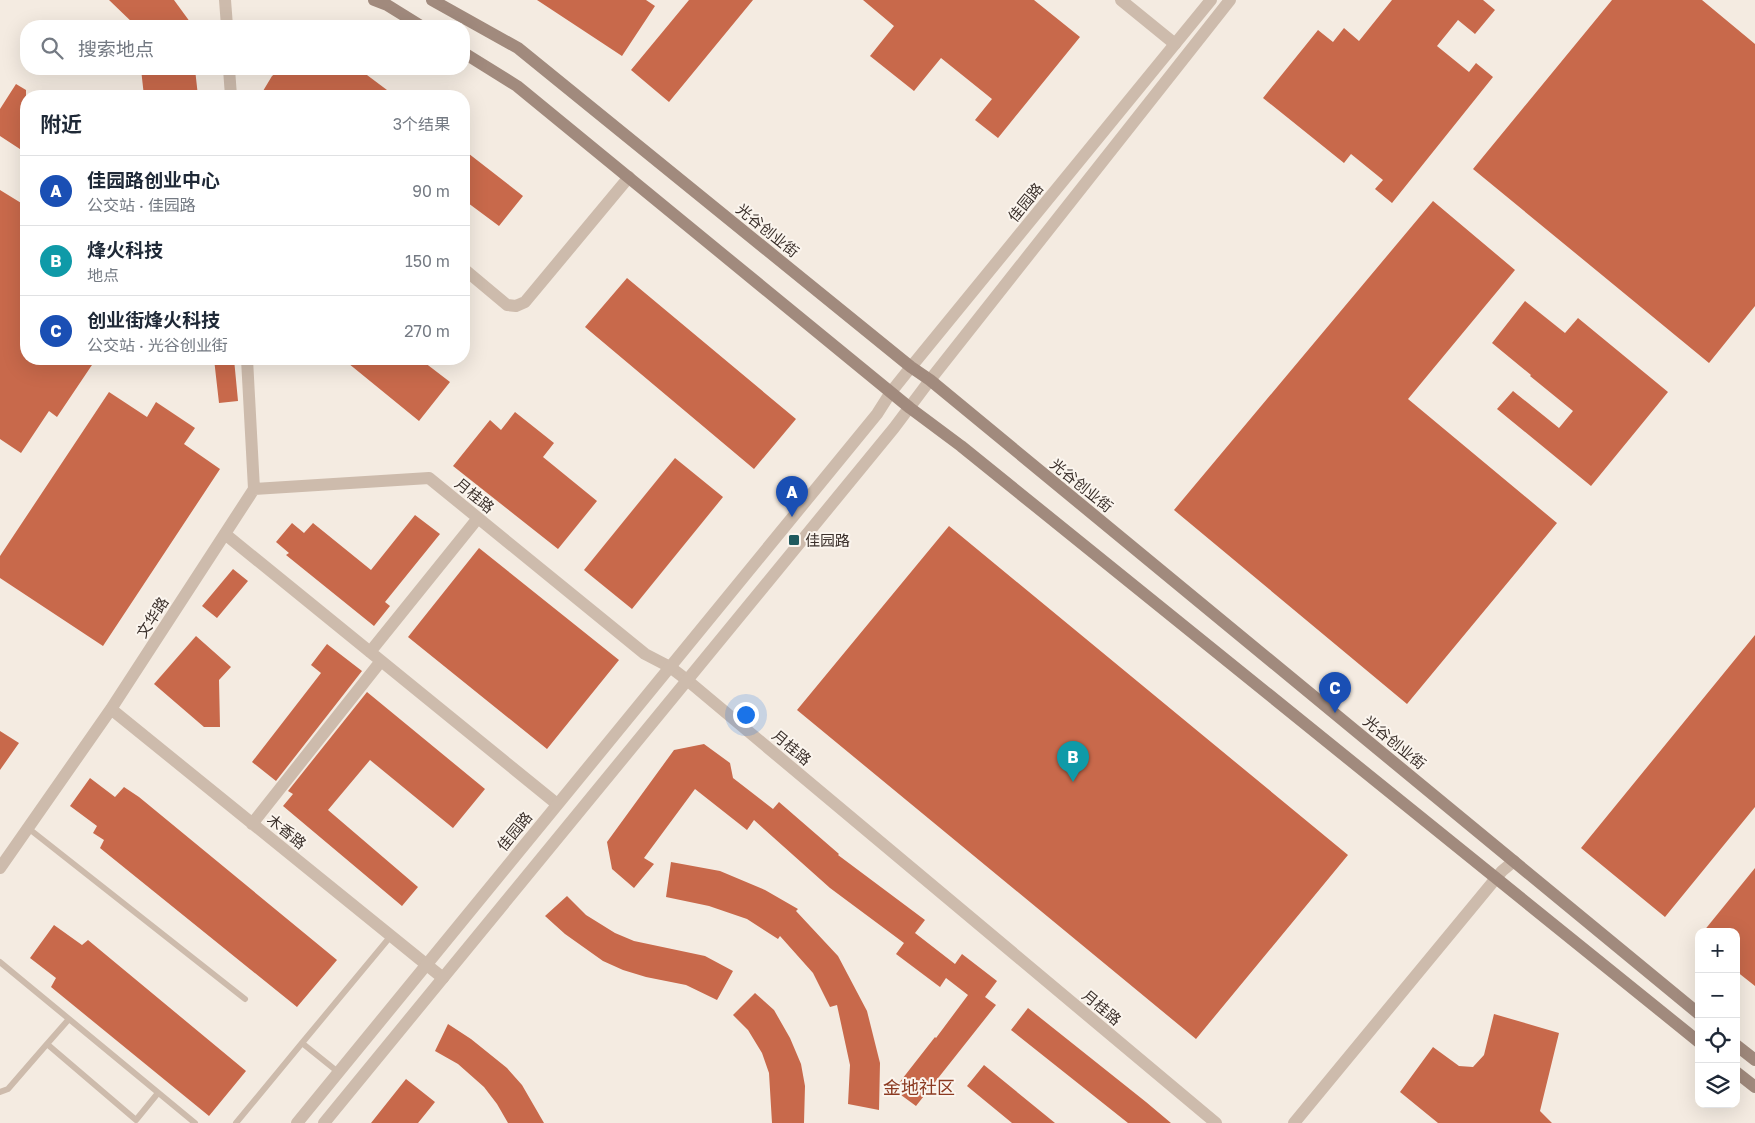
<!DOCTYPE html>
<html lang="zh">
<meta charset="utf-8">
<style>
:root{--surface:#fff;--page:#f6f6f7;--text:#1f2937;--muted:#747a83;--line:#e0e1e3;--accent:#1f5a5e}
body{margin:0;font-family:"Golos Text","Noto Sans SC",sans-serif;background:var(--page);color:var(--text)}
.controls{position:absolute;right:15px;bottom:15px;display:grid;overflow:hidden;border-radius:10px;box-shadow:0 5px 20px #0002}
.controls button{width:45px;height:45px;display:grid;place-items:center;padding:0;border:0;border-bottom:1px solid var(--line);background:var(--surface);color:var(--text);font:25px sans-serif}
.you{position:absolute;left:745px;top:714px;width:18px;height:18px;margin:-12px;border:4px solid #fff;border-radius:50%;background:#1a73e8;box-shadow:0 0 0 8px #1a73e833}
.badge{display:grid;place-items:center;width:32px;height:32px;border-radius:50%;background:var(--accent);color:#fff;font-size:16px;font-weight:700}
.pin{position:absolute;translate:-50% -41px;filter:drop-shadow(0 1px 2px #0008)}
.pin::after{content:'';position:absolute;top:26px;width:18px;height:15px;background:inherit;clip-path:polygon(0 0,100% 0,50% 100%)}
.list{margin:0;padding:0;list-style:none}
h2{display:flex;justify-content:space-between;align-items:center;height:65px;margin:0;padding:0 20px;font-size:21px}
h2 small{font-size:16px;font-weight:400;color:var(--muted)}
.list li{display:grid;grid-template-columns:32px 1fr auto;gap:15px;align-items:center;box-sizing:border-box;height:70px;padding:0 20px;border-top:1px solid var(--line)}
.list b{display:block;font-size:19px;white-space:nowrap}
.list p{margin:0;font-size:16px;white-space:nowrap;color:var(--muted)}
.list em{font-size:16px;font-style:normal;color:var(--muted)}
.icon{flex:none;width:28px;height:28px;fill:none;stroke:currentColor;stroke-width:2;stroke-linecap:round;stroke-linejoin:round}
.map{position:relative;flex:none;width:1755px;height:1123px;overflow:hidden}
.search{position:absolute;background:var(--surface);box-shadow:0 5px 20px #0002;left:20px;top:20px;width:450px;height:55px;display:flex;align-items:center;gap:12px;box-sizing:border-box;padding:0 18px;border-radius:20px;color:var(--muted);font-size:19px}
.panel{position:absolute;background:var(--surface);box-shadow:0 5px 20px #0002;left:20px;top:90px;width:450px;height:275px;border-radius:20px}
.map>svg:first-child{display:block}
</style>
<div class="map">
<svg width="1755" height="1123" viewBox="0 0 1755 1123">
<rect width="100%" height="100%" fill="#f4ebe1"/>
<path fill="#c8694b" d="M109,0H174L193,26H136Z
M537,0H646L655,6L622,56Z
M689,0H753L669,102L631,70Z
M863,0H1034L1080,37L998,138L975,120L992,99L941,58L914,91L870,56L894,26Z
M1392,0H1483L1495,10L1475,34L1458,20L1437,46L1469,72L1476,63L1493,77L1392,203L1375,189L1383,180L1351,154L1344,163L1263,98L1318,30L1333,42L1344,28L1359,41Z
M1612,0H1702L1755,44V306L1709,363L1473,169Z
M141,69H195L198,96H144Z
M281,69H359L395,96H260L272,76Z
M16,84L26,90V153L0,136V109Z
M464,150L523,196L499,226L464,200Z
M0,190L26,206V359H96L57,417L49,411L21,453L0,439Z
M1433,201L1515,270L1408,399L1557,523L1407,704L1174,510Z
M627,278L796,419L754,469L585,327Z
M1525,301L1565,333L1578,318L1668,392L1591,486L1497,409L1513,391L1559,428L1573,411L1530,376L1531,375L1492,343Z
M214,359H234L238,401L219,403Z
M343,359H420L450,382L419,421Z
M109,392L147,417L156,402L195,428L184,444L220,469L103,646L0,578V556Z
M515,412L554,443L543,457L597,501L558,549L453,466L490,420L501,430Z
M675,458L723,497L632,609L584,570Z
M415,515L440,534L385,602L390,606L374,626L286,555L289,553L276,542L292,523L304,533L313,523L371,570Z
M949,526L1348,855L1196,1039L797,710Z
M479,548L619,660L547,749L408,637Z
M233,569L248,581L217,618L202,606Z
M1755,635V807L1665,917L1581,848Z
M196,636L231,667L219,680L220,727H204L154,684Z
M327,644L362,671L276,781L252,762L321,673L311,665Z
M367,692L485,789L453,828L370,760L328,810L418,887L402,906L283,806L293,794L288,791Z
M0,731L19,743L0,770Z
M704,744L730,763L733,778L773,809L779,802L839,854L838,855L925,920L915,933L955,964L962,954L997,981L985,997L996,1005L916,1106L901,1095L906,1089L899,1083L935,1037L936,1038L968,995L946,978L940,987L896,954L904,943L830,888L754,820L747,830L695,789L644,858L654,864L634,888L612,869L607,842L674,750Z
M90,778L115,797L124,787L139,797L337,960L297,1007L100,848L104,840L93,833L97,826L70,806Z
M671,862L720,871L765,890L798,909L796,911L838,956L867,1011L880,1063L879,1110L848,1104L850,1065L837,1005L830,1007L813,973L780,936L778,939L747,919L709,906L666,897Z
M1755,868V986L1736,971V932H1703Z
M567,896L586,915L615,933L634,941L705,956L733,971L717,1000L686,985L646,977L623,970L603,961L565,934L545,916Z
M54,925L82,945L88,940L246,1071L209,1116L51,987L56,978L30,958Z
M755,993L774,1010L790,1038L801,1064L805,1086L804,1123H772L769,1073L762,1053L748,1030L733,1015Z
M1028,1008L1146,1102L1171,1123H1128L1011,1030Z
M1494,1014L1559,1033L1540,1111L1552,1123H1438L1400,1092L1433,1047L1459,1066L1473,1067L1484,1055Z
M448,1024L471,1039L507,1068L522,1085L544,1123H508L497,1104L484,1087L458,1064L435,1051Z
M984,1065L1055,1123H1012L967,1086Z
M406,1079L435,1102L418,1123H371Z"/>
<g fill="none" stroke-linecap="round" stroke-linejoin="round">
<path stroke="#cdbbac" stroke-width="6" d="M28,828L245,999
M0,962L195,1123
M302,1043L390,937
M47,1044L69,1019
M0,1092L8,1089L47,1044L136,1120L158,1093
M236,1123L302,1043L338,1072"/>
<path stroke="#cdbbac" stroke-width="12" d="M225,0L227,26
M1121,0L1175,44
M229,69L231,96
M464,269L507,305L516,306L525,302L629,177
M254,489L429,478L645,654L670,667L687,680L1216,1123
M225,534L557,804
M370,652L478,518
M111,709L443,978
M252,824L381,661
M0,868L111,709L254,489L247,359
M1294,1123L1502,871L1514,861"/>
<path stroke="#cdbbac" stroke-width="12" d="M297,1123L877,414L891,392L911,367L1211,0
M324,1123L894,428L930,380L1230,0"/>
<path stroke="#a18a7d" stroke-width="12" d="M374,0L387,5L421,26
M432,0L518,48L911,367L930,380L1699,1014
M464,53L517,86L910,408L961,446L1699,1042
M1736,1045L1755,1060
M1736,1072L1755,1087"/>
</g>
<rect fill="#1f5a5e" stroke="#fbf5ee" stroke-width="2" x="788" y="534" width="12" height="12" rx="2.5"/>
<g text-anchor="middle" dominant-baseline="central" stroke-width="4" stroke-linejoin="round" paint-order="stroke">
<g font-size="15" fill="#3b302b" stroke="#fbf5ee">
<text transform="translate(1025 202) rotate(-51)">佳园路</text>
<text transform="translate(768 230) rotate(39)">光谷创业街</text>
<text transform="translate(1082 485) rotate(39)">光谷创业街</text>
<text transform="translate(475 495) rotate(39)">月桂路</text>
<text transform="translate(152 617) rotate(-57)">文华路</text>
<text transform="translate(1395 742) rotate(39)">光谷创业街</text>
<text transform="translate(792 747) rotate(40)">月桂路</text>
<text transform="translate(287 831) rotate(39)">木香路</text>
<text transform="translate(514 831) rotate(-51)">佳园路</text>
<text transform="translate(1102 1007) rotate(40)">月桂路</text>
</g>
<g font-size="15" fill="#3b302b" stroke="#fbf5ee" text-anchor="start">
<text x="805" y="540">佳园路</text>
</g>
<g font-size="18" fill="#8c3b22" stroke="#fbf5ee">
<text x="919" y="1087">金地社区</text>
</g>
</g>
</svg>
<div class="controls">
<button>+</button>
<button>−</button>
<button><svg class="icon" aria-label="locate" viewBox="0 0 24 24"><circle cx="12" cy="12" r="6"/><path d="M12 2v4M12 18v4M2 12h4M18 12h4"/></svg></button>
<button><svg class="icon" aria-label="layers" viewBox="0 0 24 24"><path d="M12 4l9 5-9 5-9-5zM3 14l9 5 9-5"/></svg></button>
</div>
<div class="you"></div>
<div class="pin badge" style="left:792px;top:517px;background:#1a4fb4">A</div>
<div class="pin badge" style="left:1073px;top:782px;background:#0f9aa8">B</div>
<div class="pin badge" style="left:1335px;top:713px;background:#1a4fb4">C</div>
<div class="search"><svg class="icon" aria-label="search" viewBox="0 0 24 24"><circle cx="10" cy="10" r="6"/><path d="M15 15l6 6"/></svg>搜索地点</div>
<section class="panel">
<h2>附近<small>3个结果</small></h2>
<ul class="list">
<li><span class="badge" style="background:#1a4fb4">A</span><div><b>佳园路创业中心</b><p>公交站 · 佳园路</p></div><em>90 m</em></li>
<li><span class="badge" style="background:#0f9aa8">B</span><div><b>烽火科技</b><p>地点</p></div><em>150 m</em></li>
<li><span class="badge" style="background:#1a4fb4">C</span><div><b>创业街烽火科技</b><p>公交站 · 光谷创业街</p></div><em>270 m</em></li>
</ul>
</section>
</div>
